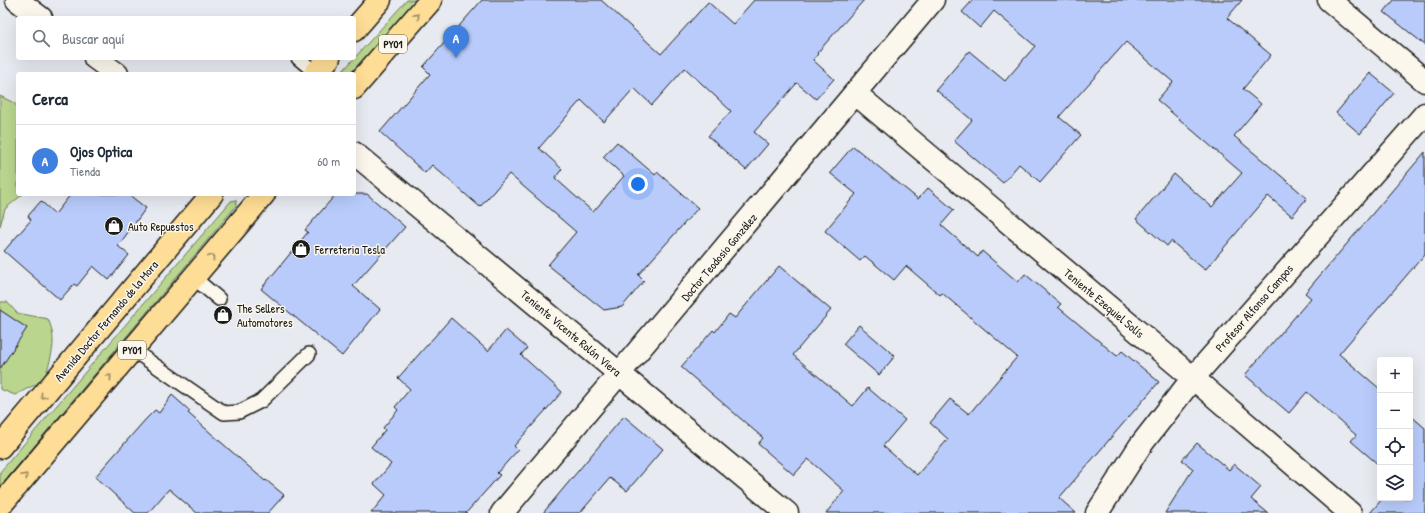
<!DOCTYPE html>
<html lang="es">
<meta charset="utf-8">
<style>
:root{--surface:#fff;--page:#f6f6f7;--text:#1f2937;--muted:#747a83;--line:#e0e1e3;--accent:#1c1c1c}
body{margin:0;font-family:"Patrick Hand",sans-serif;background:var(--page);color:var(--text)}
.controls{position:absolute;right:12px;bottom:12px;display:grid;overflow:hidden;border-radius:4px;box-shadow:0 4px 16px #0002}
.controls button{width:36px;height:36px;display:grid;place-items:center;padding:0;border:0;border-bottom:1px solid var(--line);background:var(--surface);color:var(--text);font:20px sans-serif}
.you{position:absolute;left:638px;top:184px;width:14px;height:14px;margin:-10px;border:3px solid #fff;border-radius:50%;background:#1a73e8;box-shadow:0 0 0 6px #1a73e833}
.badge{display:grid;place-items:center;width:26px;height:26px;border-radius:50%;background:var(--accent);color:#fff;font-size:13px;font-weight:700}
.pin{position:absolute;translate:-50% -33px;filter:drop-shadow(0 1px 2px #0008)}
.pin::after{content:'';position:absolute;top:21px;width:14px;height:12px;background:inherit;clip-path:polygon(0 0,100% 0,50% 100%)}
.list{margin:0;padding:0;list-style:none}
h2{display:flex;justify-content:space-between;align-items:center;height:52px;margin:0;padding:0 16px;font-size:17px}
h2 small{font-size:13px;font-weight:400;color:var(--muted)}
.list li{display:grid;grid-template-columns:26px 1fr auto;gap:12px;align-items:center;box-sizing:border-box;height:72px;padding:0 16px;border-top:1px solid var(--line)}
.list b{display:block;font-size:15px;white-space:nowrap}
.list p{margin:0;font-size:13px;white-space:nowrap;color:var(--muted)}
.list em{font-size:13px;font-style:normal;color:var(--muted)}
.icon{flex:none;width:22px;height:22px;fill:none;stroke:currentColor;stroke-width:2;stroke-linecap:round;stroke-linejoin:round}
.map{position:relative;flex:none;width:1425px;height:513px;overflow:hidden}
.search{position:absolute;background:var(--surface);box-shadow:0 4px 16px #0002;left:16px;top:16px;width:340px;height:44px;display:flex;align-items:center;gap:10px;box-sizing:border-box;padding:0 14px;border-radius:4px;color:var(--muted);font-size:15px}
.panel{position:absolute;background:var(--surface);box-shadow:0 4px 16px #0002;left:16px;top:72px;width:340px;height:124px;border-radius:4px}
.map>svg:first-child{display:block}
</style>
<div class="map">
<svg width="1425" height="513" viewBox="0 0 1425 513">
<rect width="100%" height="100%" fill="#e7eaf0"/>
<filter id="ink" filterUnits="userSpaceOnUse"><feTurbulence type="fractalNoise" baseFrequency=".025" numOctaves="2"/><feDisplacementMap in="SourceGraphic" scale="8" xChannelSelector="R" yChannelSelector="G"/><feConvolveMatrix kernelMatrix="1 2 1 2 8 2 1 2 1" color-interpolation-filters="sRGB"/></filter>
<g filter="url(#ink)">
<path fill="#bad68e" stroke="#6b7955" d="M407,0H418L350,74H340Z
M0,96L14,103L18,108V194H23L5,209L0,226Z
M236,200V206L0,487V472L231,201Z
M0,302H7L17,313L48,319C58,341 51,358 44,380L15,395L0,389Z"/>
<path fill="#b8cbfa" stroke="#1c1c1c" d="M482,0H601L661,54L708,2L733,24L754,0H864L817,53L818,54L813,60L834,79L816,99L797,83L754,132L768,144L746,170L708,136L731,111L685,68L652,105L634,88L604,122L581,100L539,148L562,169L555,178L593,212L624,176L603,157L617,142L655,175L657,172L698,208L638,275L644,281L622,307L604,310L548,265L576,232L509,174L480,207L432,165L425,173L380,132L430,74L423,67Z
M973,0H1242L1227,18L1271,55L1243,89L1261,104L1234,136L1307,198L1292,216L1268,196L1205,270L1171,241L1167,246L1136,219L1174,174L1212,207L1242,173L1157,100L1173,82L1126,42L1059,117L1081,135L1040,182L1019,164L1003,183L954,141L972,120L936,90L969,51L1005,81L1035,46L994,11L980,28L962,12Z
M1394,0H1425V45L1384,12Z
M1370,73L1394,93L1360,134L1336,113Z
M853,146L918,199L928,188L954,210L941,225L978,257L982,251L1018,282L1025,274L1061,304L1058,307L1117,356L1122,351L1159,382L1059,498L1076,513H826L844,491L808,459L794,475L758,444L763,438L681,367L713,330L715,332L729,314L735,318L779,266L831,310L793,355L853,406L868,388L905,420L883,446L917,475L948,439L930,423L950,399L969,414L1017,357L942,293L940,295L906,266L894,280L865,256L860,261L825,231L856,194L830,173Z
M1425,152V254L1339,354L1380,389V466L1351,441L1356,435L1307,392L1289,413L1245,375L1311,298L1305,293Z
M71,194H128L146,208L118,246L129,255L109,280L93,266L77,286L74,284L60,300L4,251L31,220L28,216L41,201L55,214Z
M336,194H367L405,227L353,286L380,309L342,356L261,289L308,232L305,230Z
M0,310L27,328L0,369Z
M451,318L488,351L506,330L527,348L521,355L562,392L514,446L518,450L497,473L500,475L466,513H371L386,495L374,484L391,464L371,447L385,430L383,428L398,410L395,407L410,389L398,378Z
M859,325L895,356L879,375L843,344Z
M172,395L190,411L188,413L265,481L266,480L284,495L268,513H197L169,489L148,513H135L95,477L145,420L155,410L159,413Z
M1410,415L1425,428V513H1370L1383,498H1410Z
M624,416L663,449L627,491L610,478L580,513H543Z
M1197,443L1229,470L1234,464L1261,487L1251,499L1268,513H1165L1193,469L1182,460Z"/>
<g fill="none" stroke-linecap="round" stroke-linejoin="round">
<g stroke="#1c1c1c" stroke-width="16">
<path id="service" d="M298,58L316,73
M194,278L219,299
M133,350L224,413L239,412L261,401L309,354"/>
</g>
<g stroke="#1c1c1c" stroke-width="25">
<path id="minor" d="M17,0L41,18
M1329,0L1425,81
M95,58L117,74
M856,94L1193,378L1350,513
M354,153L787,513
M502,513L933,0
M1097,513L1140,446L1193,378L1425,114"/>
</g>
<g stroke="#1c1c1c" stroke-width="25">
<path id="trunk" d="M354,30L380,0
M315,74L329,58
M354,88L431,0
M0,447L212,194
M0,506L264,194"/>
</g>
<use href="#service" stroke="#fbf7ec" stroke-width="13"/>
<use href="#minor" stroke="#fbf7ec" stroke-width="22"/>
<use href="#trunk" stroke="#fedd96" stroke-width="22"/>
</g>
<defs><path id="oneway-chevron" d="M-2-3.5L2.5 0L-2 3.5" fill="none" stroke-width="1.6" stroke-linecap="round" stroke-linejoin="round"/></defs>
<g stroke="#98865f">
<use href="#oneway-chevron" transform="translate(417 16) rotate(-49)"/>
<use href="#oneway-chevron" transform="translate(212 257) rotate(-50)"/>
<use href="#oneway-chevron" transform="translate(109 377) rotate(-50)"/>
<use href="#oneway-chevron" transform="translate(43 396) rotate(130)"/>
<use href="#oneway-chevron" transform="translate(25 476) rotate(-50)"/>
</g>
</g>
<defs>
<g id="shop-disc" transform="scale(1)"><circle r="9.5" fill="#1c1c1c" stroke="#fbf7ec"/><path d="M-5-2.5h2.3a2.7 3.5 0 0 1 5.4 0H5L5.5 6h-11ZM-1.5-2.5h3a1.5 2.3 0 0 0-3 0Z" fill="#fff"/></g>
</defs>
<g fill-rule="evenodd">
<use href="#shop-disc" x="114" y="226"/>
<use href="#shop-disc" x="301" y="249"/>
<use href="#shop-disc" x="223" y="315"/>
</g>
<g text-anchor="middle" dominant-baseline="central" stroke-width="3" stroke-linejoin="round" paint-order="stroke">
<g fill="#fbf7ec" stroke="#5f5e5a" stroke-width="1">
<rect x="379" y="35" width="28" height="18" rx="3"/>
<rect x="118" y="341" width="28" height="18" rx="3"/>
</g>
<g font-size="11" font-weight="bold" fill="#1c1c1c">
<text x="393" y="44">PY01</text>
<text x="132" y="350">PY01</text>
</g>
<g font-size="12" fill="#1c1c1c" stroke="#fbf7ec" text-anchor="start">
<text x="128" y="226">Auto Repuestos</text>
<text x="315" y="249">Ferreteria Tesla</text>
<text x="237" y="308">The Sellers<tspan x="237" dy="14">Automotores</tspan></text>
</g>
<g font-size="12" fill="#1c1c1c" stroke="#fbf7ec">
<text transform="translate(719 257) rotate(-50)">Doctor Teodosio González</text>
<text transform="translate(1104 303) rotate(40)">Teniente Ezequiel Solís</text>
<text transform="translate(1254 308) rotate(-49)">Profesor Alfonso Campos</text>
<text transform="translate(106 321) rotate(-50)">Avenida Doctor Fernando de la Mora</text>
<text transform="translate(571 333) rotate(40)">Teniente Vicente Rolón Viera</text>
</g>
</g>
</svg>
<div class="controls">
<button>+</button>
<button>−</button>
<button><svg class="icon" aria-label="locate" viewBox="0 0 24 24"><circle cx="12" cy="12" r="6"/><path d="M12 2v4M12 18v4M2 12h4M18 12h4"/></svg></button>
<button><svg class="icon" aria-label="layers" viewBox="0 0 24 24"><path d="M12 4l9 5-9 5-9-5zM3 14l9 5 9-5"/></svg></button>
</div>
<div class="you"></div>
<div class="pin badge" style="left:456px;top:58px;background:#3f7fe0">A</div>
<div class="search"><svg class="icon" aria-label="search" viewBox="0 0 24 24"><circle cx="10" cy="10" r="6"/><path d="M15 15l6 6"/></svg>Buscar aquí</div>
<section class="panel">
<h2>Cerca<small></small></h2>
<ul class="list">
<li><span class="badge" style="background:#3f7fe0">A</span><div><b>Ojos Optica</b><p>Tienda</p></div><em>60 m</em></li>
</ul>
</section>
</div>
